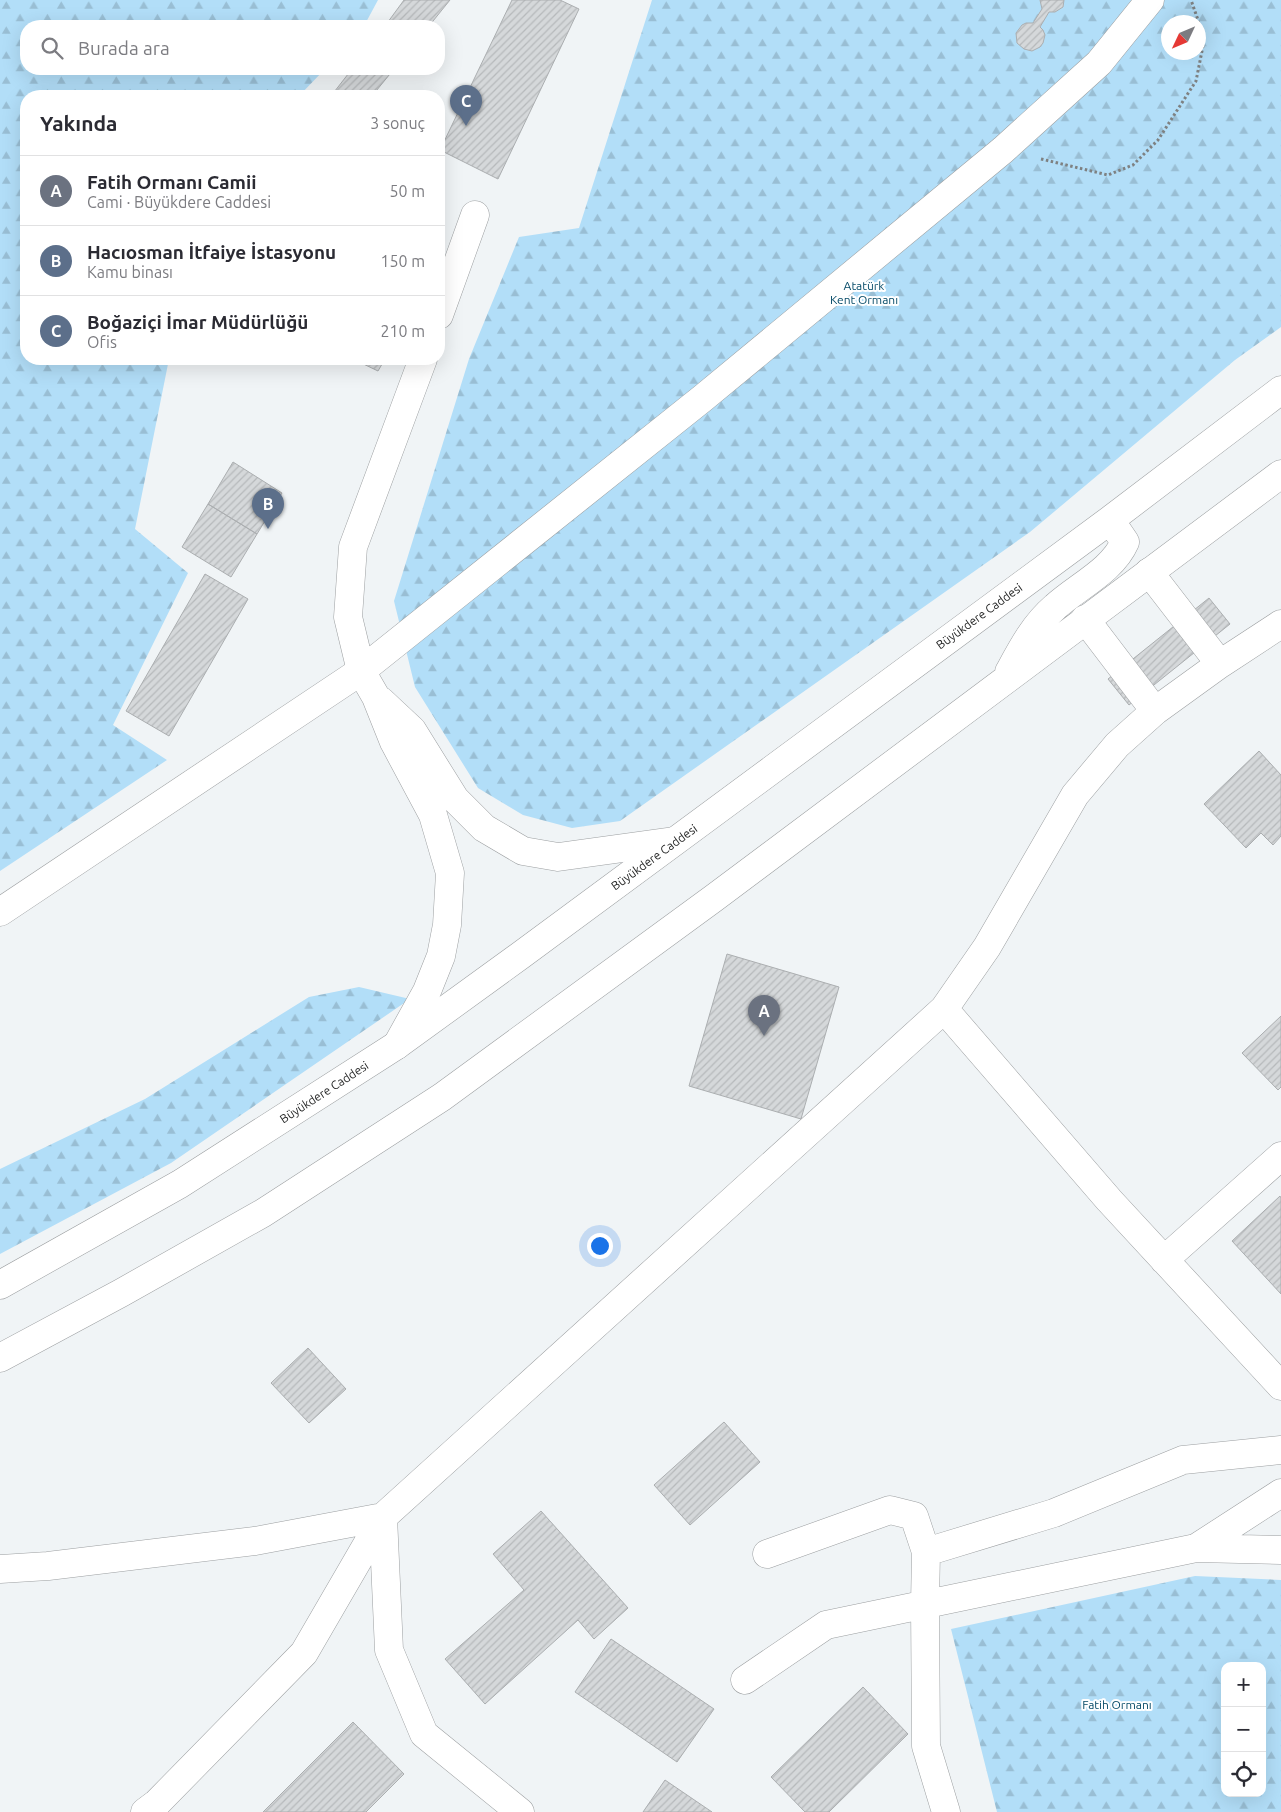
<!DOCTYPE html>
<html lang="tr">
<meta charset="utf-8">
<style>
:root{--surface:#fff;--page:#f2f2f3;--text:#2b2b33;--muted:#7c7c81;--line:#e1e1e2;--accent:#b85c03}
body{margin:0;font-family:Ubuntu,sans-serif;background:var(--page);color:var(--text)}
.controls{position:absolute;right:15px;bottom:15px;display:grid;overflow:hidden;border-radius:10px;box-shadow:0 5px 20px #0002}
.controls button{width:45px;height:45px;display:grid;place-items:center;padding:0;border:0;border-bottom:1px solid var(--line);background:var(--surface);color:var(--text);font:25px sans-serif}
.compass{position:absolute;left:1161px;top:15px;width:45px;height:45px;border-radius:50%;background:var(--surface);box-shadow:0 5px 20px #0002;rotate:226deg}
.you{position:absolute;left:599px;top:1245px;width:18px;height:18px;margin:-12px;border:4px solid #fff;border-radius:50%;background:#1a73e8;box-shadow:0 0 0 8px #1a73e833}
.badge{display:grid;place-items:center;width:32px;height:32px;border-radius:50%;background:var(--accent);color:#fff;font-size:16px;font-weight:700}
.pin{position:absolute;translate:-50% -41px;filter:drop-shadow(0 1px 2px #0008)}
.pin::after{content:'';position:absolute;top:26px;width:18px;height:15px;background:inherit;clip-path:polygon(0 0,100% 0,50% 100%)}
.list{margin:0;padding:0;list-style:none}
h2{display:flex;justify-content:space-between;align-items:center;height:65px;margin:0;padding:0 20px;font-size:21px}
h2 small{font-size:16px;font-weight:400;color:var(--muted)}
.list li{display:grid;grid-template-columns:32px 1fr auto;gap:15px;align-items:center;box-sizing:border-box;height:70px;padding:0 20px;border-top:1px solid var(--line)}
.list b{display:block;font-size:19px;white-space:nowrap}
.list p{margin:0;font-size:16px;white-space:nowrap;color:var(--muted)}
.list em{font-size:16px;font-style:normal;color:var(--muted)}
.icon{flex:none;width:28px;height:28px;fill:none;stroke:currentColor;stroke-width:2;stroke-linecap:round;stroke-linejoin:round}
.map{position:relative;flex:none;width:1281px;height:1812px;overflow:hidden}
.search{position:absolute;background:var(--surface);box-shadow:0 5px 20px #0002;left:20px;top:20px;width:425px;height:55px;display:flex;align-items:center;gap:12px;box-sizing:border-box;padding:0 18px;border-radius:20px;color:var(--muted);font-size:19px}
.panel{position:absolute;background:var(--surface);box-shadow:0 5px 20px #0002;left:20px;top:90px;width:425px;height:275px;border-radius:20px}
.map>svg:first-child{display:block}
</style>
<div class="map">
<svg width="1281" height="1812" viewBox="0 0 1281 1812">
<defs>
<pattern id="forest-firs" width="22" height="20" patternUnits="userSpaceOnUse" patternTransform="scale(1.25)"><rect width="22" height="20" fill="#b2def8"/><path d="M5 1l3.5 6h-7zM16 11l3.5 6h-7z" fill="#99bed4"/></pattern>
<pattern id="building-hatch" width="6" height="6" patternUnits="userSpaceOnUse" patternTransform="scale(1.25)"><rect width="6" height="6" fill="#d5d8da"/><path d="M-1 1l2-2M0 6l6-6M5 7l2-2" fill="none" stroke="#b6b9bb"/></pattern>
</defs>
<rect width="100%" height="100%" fill="#f0f4f6"/>
<path fill="url(#forest-firs)" fill-rule="evenodd" d="M0,0H378L364,26H26V69H325L299,96H26V359H169L135,529L188,573L113,725L167,760L0,871Z
M652,0H1281V327L1235,360L1030,532L620,821L572,828L523,815L478,788L415,687L394,601L469,359L519,237L579,228ZM1168,22H1198V52H1168Z
M359,987L410,999L171,1163L0,1254V1169L145,1099L309,997Z
M1195,1576L1281,1580V1812H997L951,1629ZM1225,1666H1262V1793H1225Z"/>
<path fill="url(#building-hatch)" stroke="#abaeb0" d="M404,0H450L429,26H385Z
M512,0H560L579,9L498,179L440,150Z
M1040,0H1064L1063,7L1055,12H1049L1040,27L1043,30L1045,35L1043,43L1040,47L1032,51L1024,49L1017,43L1016,33L1022,25L1026,23H1033L1042,9Z
M352,69H394L372,96H331Z
M353,359H385L378,371Z
M233,462L282,493L257,534L208,504Z
M208,504L257,534L231,577L182,547Z
M205,574L248,599L169,736L126,711Z
M1209,598L1230,624L1129,705L1108,679Z
M1259,751L1281,775V836L1273,845L1261,833L1246,848L1204,804Z
M727,954L839,987L801,1119L689,1086Z
M1281,1016V1087L1278,1090L1242,1053Z
M1280,1196L1281,1198V1294L1232,1241Z
M308,1348L346,1389L309,1423L271,1383Z
M724,1422L760,1462L690,1525L654,1485Z
M541,1511L628,1608L594,1639L578,1620L485,1704L445,1659L524,1590L493,1554Z
M611,1639L714,1709L677,1762L575,1692Z
M863,1687L908,1734L829,1812H805L771,1777Z
M353,1722L404,1774L366,1812H263Z
M665,1780L712,1812H643Z"/>
<g fill="none" stroke-linecap="round" stroke-linejoin="round">
<g stroke="#9c9fa1" stroke-width="29">
<path id="minor" d="M439,315L475,215
M1149,572L1220,664
M1085,619L1155,711
M381,701L412,730L455,799L484,828L523,851L558,857L674,841
M0,912L361,671L703,398L1003,150L1099,63L1150,0
M944,1009L1109,1200L1281,1386
M397,1045L427,991L441,956L447,925L450,873L433,815L394,742L376,697L361,671L348,617L353,547L423,359
M1164,1260L1281,1156
M1196,1548L1281,1493
M926,1552L1054,1513L1183,1460L1281,1450
M767,1554L890,1510L914,1516L926,1552L925,1604L926,1746L946,1812
M0,1569L48,1566L255,1541L383,1517L389,1650L424,1734L520,1812
M745,1680L826,1625L1196,1548L1281,1550
M145,1812L157,1803L304,1653L383,1517L944,1009L987,947L1075,795L1117,745L1155,711L1220,664L1281,624"/>
</g>
<g stroke="#9c9fa1" stroke-width="29">
<path id="major" d="M1009,672C1022,648 1034,625 1055,607C1078,586 1112,571 1125,542L1110,520
M0,1285L180,1184L397,1045L521,955L1110,520L1281,390
M0,1358L121,1293L263,1213L442,1097L714,898L1281,474"/>
</g>
<path stroke="#7e8182" stroke-width="3" stroke-dasharray="2.5 2.5" stroke-linecap="butt" d="M1041,159L1108,175L1133,165L1158,140L1196,81L1203,46L1198,20L1191,0"/>
<use href="#minor" stroke="#fff" stroke-width="28"/>
<use href="#major" stroke="#fff" stroke-width="28"/>
</g>
<g text-anchor="middle" dominant-baseline="central" stroke-width="4" stroke-linejoin="round" paint-order="stroke">
<g font-size="12" fill="#054a67" stroke="#fff">
<text x="864" y="285">Atatürk<tspan x="864" dy="14">Kent Ormanı</tspan></text>
<text x="1117" y="1704">Fatih Ormanı</text>
</g>
<g font-size="12" fill="#1e1f1f" stroke="#fff">
<text transform="translate(979 616) rotate(-36)">Büyükdere Caddesi</text>
<text transform="translate(654 857) rotate(-36)">Büyükdere Caddesi</text>
<text transform="translate(324 1092) rotate(-33)">Büyükdere Caddesi</text>
</g>
</g>
</svg>
<div class="controls">
<button>+</button>
<button>−</button>
<button><svg class="icon" aria-label="locate" viewBox="0 0 24 24"><circle cx="12" cy="12" r="6"/><path d="M12 2v4M12 18v4M2 12h4M18 12h4"/></svg></button>
</div>
<svg class="compass" viewBox="-18 -18 36 36"><path d="M0-13l5 13h-10z" fill="#e53935"/><path d="M0 13l5-13h-10z" fill="#7c7c81"/></svg>
<div class="you"></div>
<div class="pin badge" style="left:764px;top:1036px;background:#6b7280">A</div>
<div class="pin badge" style="left:268px;top:529px;background:#5c6f8a">B</div>
<div class="pin badge" style="left:466px;top:126px;background:#5c6f8a">C</div>
<div class="search"><svg class="icon" aria-label="search" viewBox="0 0 24 24"><circle cx="10" cy="10" r="6"/><path d="M15 15l6 6"/></svg>Burada ara</div>
<section class="panel">
<h2>Yakında<small>3 sonuç</small></h2>
<ul class="list">
<li><span class="badge" style="background:#6b7280">A</span><div><b>Fatih Ormanı Camii</b><p>Cami · Büyükdere Caddesi</p></div><em>50 m</em></li>
<li><span class="badge" style="background:#5c6f8a">B</span><div><b>Hacıosman İtfaiye İstasyonu</b><p>Kamu binası</p></div><em>150 m</em></li>
<li><span class="badge" style="background:#5c6f8a">C</span><div><b>Boğaziçi İmar Müdürlüğü</b><p>Ofis</p></div><em>210 m</em></li>
</ul>
</section>
</div>
